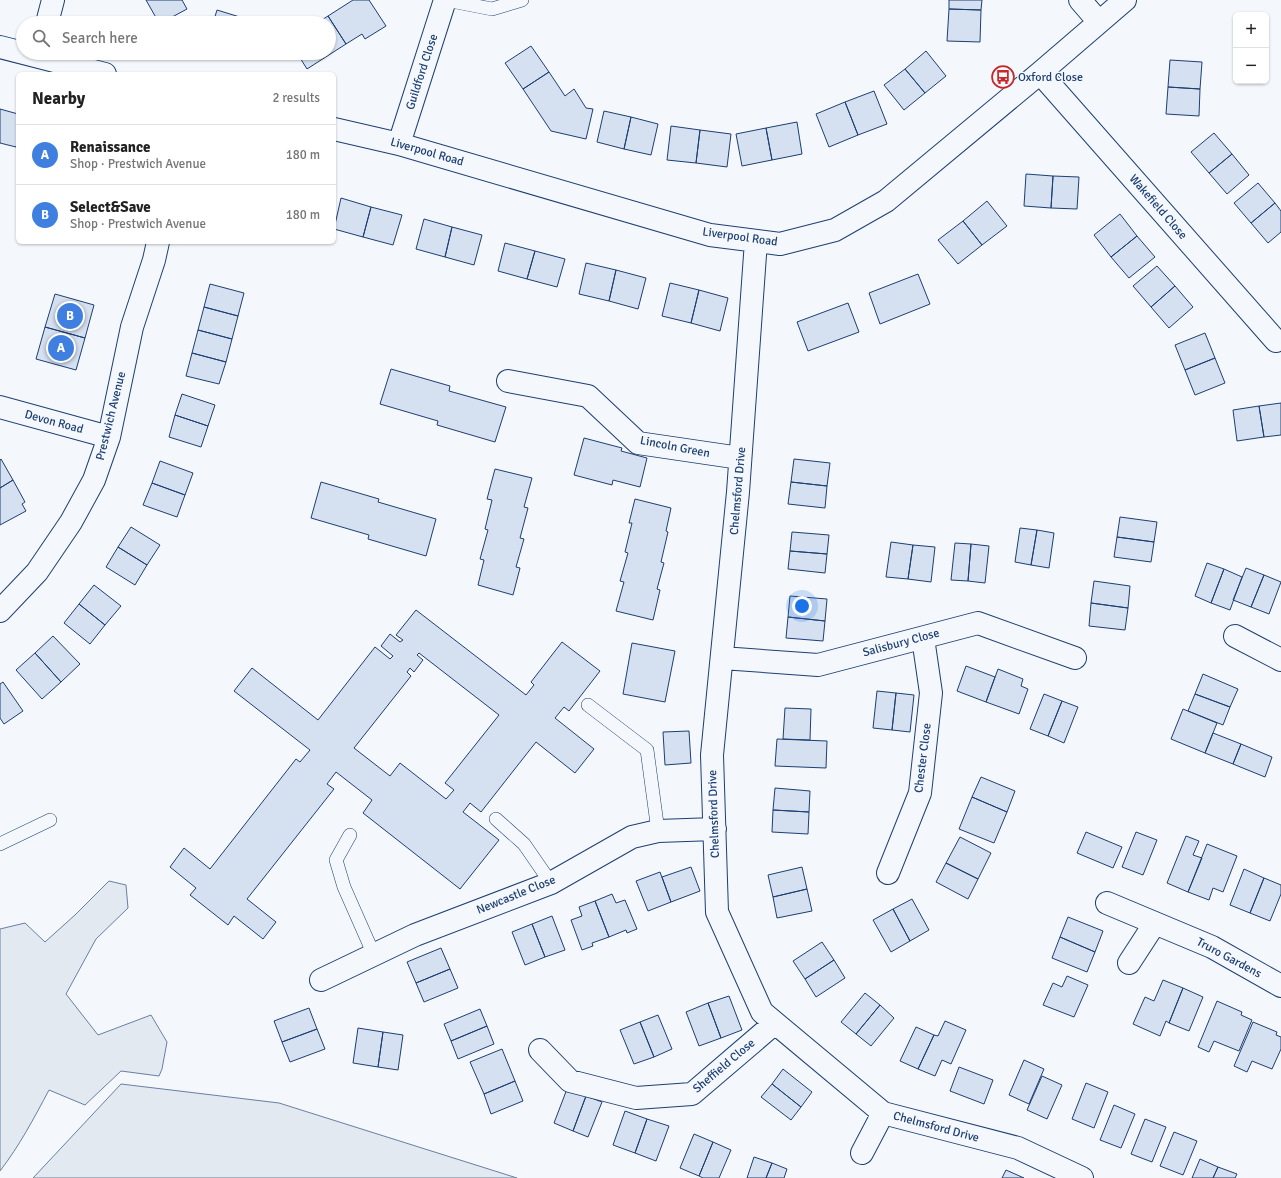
<!DOCTYPE html>
<meta charset="utf-8">
<style>
:root{--surface:#fff;--page:#f2f2f2;--text:#222;--muted:#767676;--line:#e0e0e0;--accent:#0f766e}
body{margin:0;font-family:Signika,sans-serif;background:var(--page);color:var(--text)}
.controls{position:absolute;right:12px;top:12px;display:grid;overflow:hidden;border-radius:6px;box-shadow:0 1px 3px #0004}
.controls button{width:36px;height:36px;display:grid;place-items:center;padding:0;border:0;border-bottom:1px solid var(--line);background:var(--surface);color:var(--text);font:20px sans-serif}
.you{position:absolute;left:802px;top:606px;width:14px;height:14px;margin:-10px;border:3px solid #fff;border-radius:50%;background:#1a73e8;box-shadow:0 0 0 6px #1a73e833}
.badge{display:grid;place-items:center;width:26px;height:26px;border-radius:50%;background:var(--accent);color:#fff;font-size:13px;font-weight:700}
.pin{position:absolute;translate:-50% -50%;border:2px solid #fff;box-shadow:0 1px 4px #0006}
.list{margin:0;padding:0;list-style:none}
h2{display:flex;justify-content:space-between;align-items:center;height:52px;margin:0;padding:0 16px;font-size:17px}
h2 small{font-size:13px;font-weight:400;color:var(--muted)}
.list li{display:grid;grid-template-columns:26px 1fr auto;gap:12px;align-items:center;box-sizing:border-box;height:60px;padding:0 16px;border-top:1px solid var(--line)}
.list b{display:block;font-size:15px;white-space:nowrap}
.list p{margin:0;font-size:13px;white-space:nowrap;color:var(--muted)}
.list em{font-size:13px;font-style:normal;color:var(--muted)}
.icon{flex:none;width:22px;height:22px;fill:none;stroke:currentColor;stroke-width:2;stroke-linecap:round;stroke-linejoin:round}
.map{position:relative;flex:none;width:1281px;height:1178px;overflow:hidden}
.search{position:absolute;background:var(--surface);box-shadow:0 1px 3px #0004;left:16px;top:16px;width:320px;height:44px;display:flex;align-items:center;gap:10px;box-sizing:border-box;padding:0 14px;border-radius:22px;color:var(--muted);font-size:15px}
.panel{position:absolute;background:var(--surface);box-shadow:0 1px 3px #0004;left:16px;top:72px;width:320px;height:172px;border-radius:6px}
.map>svg:first-child{display:block}
</style>
<div class="map">
<svg width="1281" height="1178" viewBox="0 0 1281 1178">
<rect width="100%" height="100%" fill="#f4f7fb"/>
<path fill="#e3e9f0" stroke="#687fa3" d="M109,881L126,885L128,908L96,939L66,994L98,1035L151,1015L167,1042L162,1069L159,1076L121,1071L85,1105L49,1090C34,1118 20,1145 0,1171V929L25,923L45,942L75,915Z
M121,1084L279,1103L517,1178H33Z"/>
<path fill="#d5e0f0" stroke="#1d3f73" fill-rule="evenodd" d="M146,0H182L187,9L161,23H159Z
M353,0H369L386,26L365,39L362,34L346,44L328,16Z
M949,0H982L981,10L949,9Z
M949,9L981,10L980,42L947,41Z
M217,10L243,18L242,23H213Z
M328,16L346,44L307,69L297,53H329V23H317Z
M243,18L263,23H242Z
M531,46L549,72L523,89L505,63Z
M926,51L946,76L925,93L905,69Z
M1170,60L1202,62L1200,89L1168,87Z
M905,69L925,93L904,110L884,85Z
M549,72L565,96L574,89L586,108L593,109L586,139L551,131L523,89Z
M1168,87L1200,89L1199,116L1166,114Z
M874,91L887,124L858,135L845,102Z
M845,102L858,135L829,147L816,114Z
M0,109L18,114V140L16,147L0,143Z
M604,111L631,117L624,149L597,142Z
M631,117L658,124L651,155L624,149Z
M797,122L802,154L772,160L766,128Z
M671,126L700,130L696,163L667,160Z
M766,128L772,160L742,166L736,134Z
M700,130L731,134L727,167L696,163Z
M1214,133L1232,154L1209,173L1191,152Z
M1232,154L1249,175L1227,194L1209,173Z
M1026,174L1053,176L1051,208L1024,206Z
M1053,176L1079,177L1077,209L1051,208Z
M1258,183L1275,203L1251,223L1234,203Z
M341,198L371,207L363,237L334,229Z
M987,201L1007,226L982,245L963,221Z
M1275,203L1281,211V232L1268,243L1251,223Z
M371,207L402,215L393,245L363,237Z
M1120,214L1137,236L1111,257L1094,235Z
M424,219L452,227L445,257L416,249Z
M963,221L982,245L958,264L938,240Z
M452,227L482,235L474,265L445,257Z
M1137,236L1155,257L1129,278L1111,257Z
M505,243L535,251L527,279L498,271Z
M535,251L565,259L557,287L527,279Z
M586,263L616,270L609,301L579,294Z
M1157,266L1175,286L1151,307L1133,286Z
M616,270L646,278L638,309L609,301Z
M918,274L930,304L880,324L869,293Z
M670,283L699,290L691,323L662,316Z
M210,284L244,293L238,316L204,307Z
M1175,286L1193,307L1169,328L1151,307Z
M699,290L728,298L720,331L691,323Z
M55,294L94,305L85,338L45,327Z
M848,303L859,332L808,351L797,322Z
M204,307L238,316L232,339L198,330Z
M45,327L85,338L76,370L36,359Z
M198,330L232,339L226,362L192,353Z
M1205,333L1215,358L1185,370L1175,345Z
M192,353L226,362L219,384L186,376Z
M1215,358L1225,383L1195,395L1185,370Z
M391,369L450,386L449,391L506,407L495,442L437,425L438,421L380,404Z
M182,394L215,405L208,426L175,415Z
M1281,403V435L1264,437L1259,406Z
M1259,406L1264,437L1237,441L1233,410Z
M175,415L208,426L201,447L169,437Z
M584,438L622,448L621,451L647,458L640,487L613,480L612,485L574,475Z
M1,459L13,480L0,488V460Z
M794,459L830,463L827,486L791,482Z
M160,461L193,473L185,495L152,483Z
M495,469L532,478L524,507L528,508L520,538L524,539L516,567L520,568L513,595L478,585L484,560L480,559L488,530L485,529L492,500L487,499Z
M13,480L25,502L22,504L26,511L0,525V488Z
M321,482L379,499L378,502L436,519L426,556L368,539L369,535L311,518Z
M791,482L827,486L825,508L788,504Z
M152,483L185,495L177,517L143,505Z
M635,499L671,508L666,531L668,532L661,562L664,563L657,589L660,590L653,620L616,611L624,582L620,581L628,553L625,552L632,523H629Z
M1120,517L1157,522L1154,542L1117,537Z
M131,527L160,545L147,565L118,547Z
M1020,528L1037,530L1031,565L1015,562Z
M1037,530L1054,533L1049,568L1031,565Z
M792,532L829,535L827,554L790,551Z
M1117,537L1154,542L1151,562L1114,557Z
M891,542L913,545L908,579L886,577Z
M955,543L971,544L968,581L951,580Z
M971,544L989,546L985,583L968,581Z
M913,545L935,547L931,582L908,579Z
M118,547L147,565L135,585L106,567Z
M790,551L827,554L825,573L788,569Z
M1207,563L1224,569L1211,603L1195,596Z
M1246,568L1264,575L1251,607L1233,600Z
M1224,569L1242,577L1230,610L1211,603Z
M1264,575L1281,582L1269,614L1251,607Z
M1094,581L1130,586L1128,608L1091,603Z
M94,585L121,606L105,625L79,604Z
M790,596L827,599L825,621L788,617Z
M1091,603L1128,608L1125,630L1089,626Z
M79,604L105,625L90,644L64,623Z
M416,610L526,695L534,685L531,682L562,642L600,671L569,711L564,707L555,718L594,749L575,773L536,742L481,812L470,803L463,812L499,840L460,889L363,813L372,800L336,772L327,784L334,789L247,899L276,922L263,939L234,916L228,925L190,895L196,888L170,867L184,848L210,869L296,759L300,762L310,750L234,691L252,668L318,720L375,647L390,659L393,656L381,646L390,634L400,642L403,640L396,635ZM419,653L499,715L445,783L454,790L446,799L400,763L390,776L354,748L411,676L407,672L410,668L414,672L423,660L417,655Z
M788,617L825,621L823,641L786,638Z
M53,636L80,664L61,682L35,653Z
M632,643L675,651L665,702L623,694Z
M35,653L61,682L42,699L16,670Z
M966,666L995,677L986,702L957,691Z
M998,669L1023,679L1021,686L1028,689L1019,714L986,702Z
M1203,674L1238,689L1230,707L1195,694Z
M3,682L23,711L4,724L0,718V684Z
M877,691L896,693L892,730L873,728Z
M896,693L914,695L910,732L892,730Z
M1044,694L1062,701L1048,736L1030,729Z
M1195,694L1230,707L1223,725L1188,711Z
M1062,701L1078,707L1064,743L1048,736Z
M785,708L811,709L810,740L783,739Z
M1183,709L1217,723L1205,753L1171,739Z
M689,731L691,763L665,765L663,732Z
M1213,733L1241,744L1233,764L1205,753Z
M777,739L827,741L826,768L775,766Z
M1241,744L1272,757L1265,777L1233,764Z
M981,777L1015,791L1007,812L972,797Z
M775,788L810,791L809,812L773,810Z
M972,797L1007,812L994,843L959,829Z
M773,810L809,812L808,834L772,832Z
M1086,832L1122,847L1113,868L1077,853Z
M1136,832L1157,840L1143,875L1122,867Z
M1186,836L1199,841L1193,855L1202,858L1188,892L1167,883Z
M960,837L991,853L978,879L946,863Z
M1207,844L1237,856L1223,892L1213,888L1209,900L1188,892Z
M946,863L978,879L968,899L936,882Z
M691,867L700,891L671,902L662,877Z
M802,867L807,889L773,897L768,875Z
M1244,869L1264,878L1250,913L1230,905Z
M660,872L671,902L648,911L636,881Z
M1264,878L1281,885V894L1270,921L1250,913Z
M807,889L812,911L777,918L773,897Z
M612,894L616,903L625,900L637,929L627,933L626,930L609,937L595,901Z
M912,899L929,930L910,941L893,909Z
M595,901L609,937L592,943L593,946L582,950L571,920L582,916L579,907Z
M893,909L910,941L891,952L873,920Z
M552,916L565,950L545,957L532,924Z
M1068,917L1103,931L1095,952L1060,937Z
M532,924L545,957L525,965L512,932Z
M1060,937L1095,952L1087,972L1052,958Z
M822,942L834,960L805,979L793,961Z
M441,948L450,969L416,983L407,962Z
M834,960L845,978L816,997L805,979Z
M450,969L458,988L424,1002L416,983Z
M1067,976L1088,985L1074,1017L1043,1005L1053,983L1062,987Z
M1163,980L1183,988L1169,1023L1166,1021L1160,1036L1133,1024L1145,997L1154,1001Z
M1183,988L1203,997L1189,1031L1169,1023Z
M865,993L880,1005L856,1034L841,1022Z
M729,996L742,1030L721,1038L708,1003Z
M1217,1001L1242,1012L1241,1015L1252,1020L1239,1051L1214,1041L1209,1052L1198,1047Z
M708,1003L721,1038L699,1046L686,1012Z
M880,1005L894,1018L871,1046L856,1034Z
M309,1008L317,1029L282,1042L274,1021Z
M480,1009L487,1026L451,1041L444,1024Z
M658,1015L672,1049L654,1057L640,1022Z
M945,1021L966,1030L951,1064L942,1060L935,1076L918,1069L934,1035L938,1036Z
M640,1022L654,1057L634,1064L620,1030Z
M1253,1022L1277,1032L1276,1035L1281,1037V1049L1272,1069L1252,1061L1247,1072L1234,1066Z
M487,1026L494,1044L458,1059L451,1041Z
M916,1027L934,1035L918,1069L900,1061Z
M358,1028L383,1032L378,1067L353,1063Z
M317,1029L325,1049L290,1062L282,1042Z
M383,1032L403,1035L398,1070L378,1067Z
M502,1049L515,1081L484,1094L470,1062Z
M1024,1060L1044,1069L1029,1104L1009,1095Z
M959,1067L993,1080L984,1104L950,1091Z
M783,1069L812,1092L801,1107L772,1084Z
M1042,1076L1062,1085L1047,1119L1027,1110Z
M515,1081L523,1101L491,1114L484,1094Z
M1086,1083L1108,1092L1094,1128L1072,1119Z
M772,1084L801,1107L791,1120L761,1097Z
M567,1089L586,1096L573,1131L554,1123Z
M586,1096L602,1102L588,1137L573,1131Z
M1114,1105L1135,1114L1121,1148L1100,1140Z
M625,1111L647,1119L635,1153L613,1145Z
M647,1119L669,1126L656,1161L635,1153Z
M1145,1119L1166,1127L1152,1162L1131,1154Z
M1174,1132L1197,1141L1183,1175L1160,1166Z
M694,1134L713,1142L699,1176L680,1168Z
M713,1142L731,1150L719,1178H703L699,1176Z
M754,1157L772,1163L766,1178H747Z
M1200,1159L1218,1167L1213,1178H1192Z
M772,1163L787,1169L784,1178H766Z
M1218,1167L1237,1174L1235,1178H1213Z
M1006,1170L1024,1178H1002Z"/>
<g fill="none" stroke-linecap="round" stroke-linejoin="round">
<g stroke="#1d3f73" stroke-width="14">
<path id="service" d="M446,0L492,9L522,0
M588,705L647,750L658,831
M496,819L524,844L551,883
M350,835L336,860L344,887L374,955
M0,844L50,820"/>
</g>
<g stroke="#1d3f73" stroke-width="24">
<path id="minor" d="M1080,0L1099,22
M47,23L53,0
M0,47L105,74
M1040,73L1276,341
M334,129L399,144L710,235L780,244L835,230L886,201L1040,73L1125,0
M399,144L445,0
M756,241L738,492L712,755L717,912L762,1012L883,1113L1018,1148L1082,1178
M508,381L588,396L638,443L740,458
M0,407L109,437
M0,611L37,572L71,522L94,480L109,437L132,327L154,260L158,242
M1235,636L1281,660
M722,658L818,665L978,623L1075,658
M888,873L920,793L931,693L923,638
M1107,903L1212,947L1281,986
M1129,963L1155,923
M321,980L415,935L551,883L632,837L658,831L715,829
M540,1050L570,1081L636,1098L692,1094L775,1023
M862,1153L883,1113"/>
</g>
<use href="#service" stroke="#f4f7fb" stroke-width="13"/>
<use href="#minor" stroke="#f4f7fb" stroke-width="22"/>
</g>
<defs>
<g id="bus-ring" transform="scale(1.15)"><circle r="9.5" fill="#f4f7fb" stroke="#c62828" stroke-width="1.5"/><path d="M-5-6H5V4H4V6H2V4H-2V6H-4V4H-5ZM-3.5-4V0h7V-4ZM-3.5 1.2v1.5H-2V1.2ZM2 1.2v1.5H3.5V1.2Z" fill="#c62828"/></g>
</defs>
<g fill-rule="evenodd">
<use href="#bus-ring" x="1003" y="77"/>
</g>
<g text-anchor="middle" dominant-baseline="central" stroke-width="3" stroke-linejoin="round" paint-order="stroke">
<g font-size="12" fill="#1d3f73" stroke="#f4f7fb">
<text transform="translate(422 72) rotate(-72)">Guildford Close</text>
<text transform="translate(427 152) rotate(16)">Liverpool Road</text>
<text transform="translate(1158 207) rotate(49)">Wakefield Close</text>
<text transform="translate(740 237) rotate(8)">Liverpool Road</text>
<text transform="translate(111 416) rotate(-76)">Prestwich Avenue</text>
<text transform="translate(54 422) rotate(15)">Devon Road</text>
<text transform="translate(675 447) rotate(11)">Lincoln Green</text>
<text transform="translate(738 491) rotate(-85)">Chelmsford Drive</text>
<text transform="translate(901 643) rotate(-15)">Salisbury Close</text>
<text transform="translate(923 758) rotate(-83)">Chester Close</text>
<text transform="translate(714 814) rotate(-92)">Chelmsford Drive</text>
<text transform="translate(516 895) rotate(-22)">Newcastle Close</text>
<text transform="translate(1229 958) rotate(28)">Truro Gardens</text>
<text transform="translate(724 1066) rotate(-40)">Sheffield Close</text>
<text transform="translate(936 1127) rotate(15)">Chelmsford Drive</text>
</g>
<g font-size="12" fill="#1d3f73" stroke="#f4f7fb" text-anchor="start">
<text x="1018" y="77">Oxford Close</text>
</g>
</g>
</svg>
<div class="controls">
<button>+</button>
<button>−</button>
</div>
<div class="you"></div>
<div class="pin badge" style="left:61px;top:348px;background:#3f7fe0">A</div>
<div class="pin badge" style="left:70px;top:316px;background:#3f7fe0">B</div>
<div class="search"><svg class="icon" aria-label="search" viewBox="0 0 24 24"><circle cx="10" cy="10" r="6"/><path d="M15 15l6 6"/></svg>Search here</div>
<section class="panel">
<h2>Nearby<small>2 results</small></h2>
<ul class="list">
<li><span class="badge" style="background:#3f7fe0">A</span><div><b>Renaissance</b><p>Shop · Prestwich Avenue</p></div><em>180 m</em></li>
<li><span class="badge" style="background:#3f7fe0">B</span><div><b>Select&amp;Save</b><p>Shop · Prestwich Avenue</p></div><em>180 m</em></li>
</ul>
</section>
</div>
